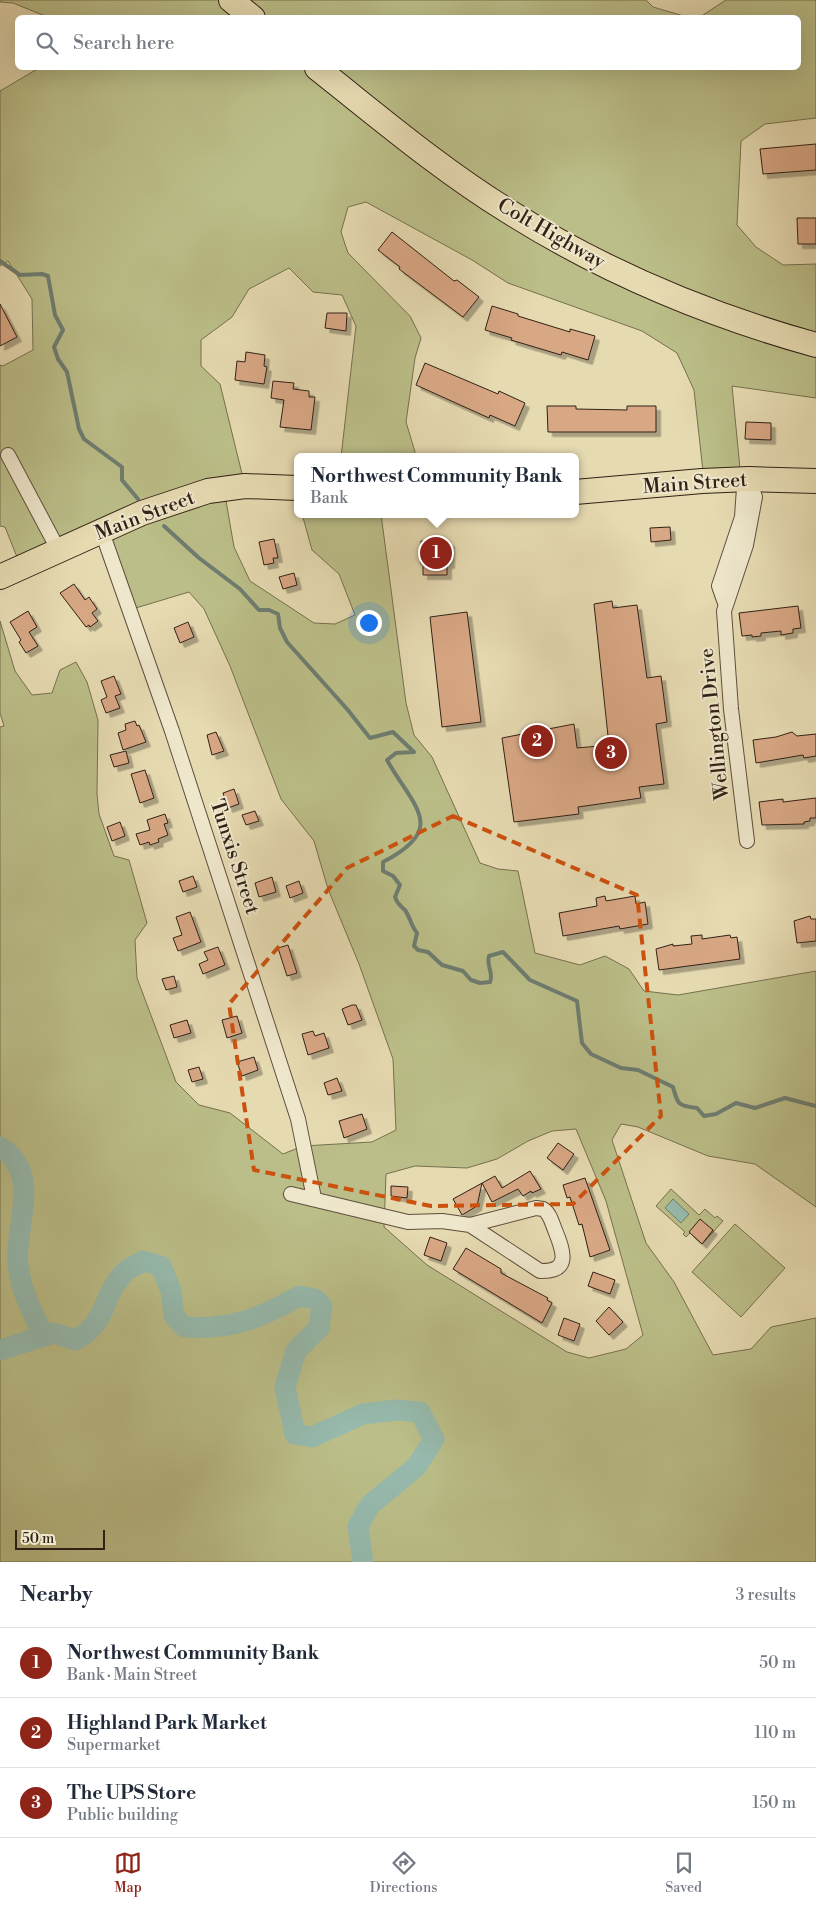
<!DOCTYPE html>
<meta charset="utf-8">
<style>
:root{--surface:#fff;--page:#f6f6f7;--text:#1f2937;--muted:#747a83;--line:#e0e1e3;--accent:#8f2418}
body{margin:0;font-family:"Libre Bodoni",serif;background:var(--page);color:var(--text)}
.scale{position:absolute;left:15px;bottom:12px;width:90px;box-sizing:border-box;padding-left:5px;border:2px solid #312116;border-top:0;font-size:14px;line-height:18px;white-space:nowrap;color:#312116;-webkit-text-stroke:4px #efe7cc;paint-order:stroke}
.you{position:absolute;left:368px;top:622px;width:18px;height:18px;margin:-12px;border:4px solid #fff;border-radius:50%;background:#1a73e8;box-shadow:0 0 0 8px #1a73e833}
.badge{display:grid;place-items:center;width:32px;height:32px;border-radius:50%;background:var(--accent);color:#fff;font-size:16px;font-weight:700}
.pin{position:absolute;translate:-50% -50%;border:2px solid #fff;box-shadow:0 1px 5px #0006}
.popup{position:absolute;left:294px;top:453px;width:285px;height:65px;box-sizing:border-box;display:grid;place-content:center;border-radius:8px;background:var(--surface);filter:drop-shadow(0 1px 4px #0005);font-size:16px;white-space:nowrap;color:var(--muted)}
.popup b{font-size:19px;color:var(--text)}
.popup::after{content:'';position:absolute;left:50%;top:100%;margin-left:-10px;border:10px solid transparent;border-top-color:var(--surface)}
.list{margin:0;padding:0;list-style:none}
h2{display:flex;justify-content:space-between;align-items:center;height:65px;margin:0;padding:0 20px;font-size:21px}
h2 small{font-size:16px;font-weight:400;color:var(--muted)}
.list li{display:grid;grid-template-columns:32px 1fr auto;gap:15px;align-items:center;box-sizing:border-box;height:70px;padding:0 20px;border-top:1px solid var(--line)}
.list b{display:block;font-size:19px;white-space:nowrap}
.list p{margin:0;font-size:16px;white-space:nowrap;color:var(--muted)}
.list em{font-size:16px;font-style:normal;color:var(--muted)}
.icon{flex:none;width:28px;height:28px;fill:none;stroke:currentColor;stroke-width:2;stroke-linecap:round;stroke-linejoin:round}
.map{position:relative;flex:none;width:816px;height:1562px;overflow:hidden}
.search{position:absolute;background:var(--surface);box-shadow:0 5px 20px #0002;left:15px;right:15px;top:15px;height:55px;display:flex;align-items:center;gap:12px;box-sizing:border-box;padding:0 18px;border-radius:8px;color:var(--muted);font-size:19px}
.sheet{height:275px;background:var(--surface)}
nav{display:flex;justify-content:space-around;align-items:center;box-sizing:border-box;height:70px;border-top:1px solid var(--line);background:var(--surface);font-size:14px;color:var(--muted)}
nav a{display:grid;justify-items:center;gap:2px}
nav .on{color:var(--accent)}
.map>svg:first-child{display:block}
</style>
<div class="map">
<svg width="816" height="1562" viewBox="0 0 816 1562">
<defs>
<filter id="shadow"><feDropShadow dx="4.5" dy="4.5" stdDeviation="0" flood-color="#0004"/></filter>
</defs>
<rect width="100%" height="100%" fill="#e6dab1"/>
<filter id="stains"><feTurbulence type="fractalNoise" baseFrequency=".004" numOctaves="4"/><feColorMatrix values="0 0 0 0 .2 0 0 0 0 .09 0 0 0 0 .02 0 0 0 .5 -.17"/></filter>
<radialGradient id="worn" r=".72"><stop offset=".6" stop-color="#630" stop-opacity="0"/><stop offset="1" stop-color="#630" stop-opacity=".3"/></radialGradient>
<path fill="#bbbe88" stroke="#76704f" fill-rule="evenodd" d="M0,0H646L653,7L687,17L50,18L13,3L0,2Z
M726,0H816V118L765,124L741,141L737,225L756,247L783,265L816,264V398L732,386L741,479L704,481L694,390L677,353L642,331L508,283L472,260L366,202L348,207L341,232L348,253L410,316L421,338L415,358L406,422L415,452L413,457H341L356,326L342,295L313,292L289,268L249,289L232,317L201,340V366L220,384L245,486L224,489L234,547L250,581L314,623L335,624L355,615L339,574L312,550L302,514H381L406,703L414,735L432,757L480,863L498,869L518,871L535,953L580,965L605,956L629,969L644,991L678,995L816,971V1207L755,1164L708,1156L638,1127L621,1124L612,1140L646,1243L674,1282L713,1355L751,1349L771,1327L816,1318V1562H0V727L4,726L0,713V621L15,671L32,695L52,693L60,670L76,662L87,682L98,720L97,794L99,814L114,856L129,860L147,923L135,940L137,978L176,1082L199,1105L230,1113L283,1154L303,1146L372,1142L396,1130L393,1059L359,964L328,889L314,841L281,799L230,666L204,609L189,592L129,610L102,532L21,567L5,527L0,526V365L3,366L33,350L32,299L8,261L0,266V91L39,68H798V18L700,17ZM576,1129L606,1201L643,1335L626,1349L589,1358L567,1352L427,1265L384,1227L386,1174L415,1166L467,1168L497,1159L528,1141L552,1131Z
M671,1189L699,1215L705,1209L715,1218L717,1216L723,1221L702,1244L690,1233L686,1237L683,1234L685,1232L656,1206Z
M735,1224L785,1268L741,1317L692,1272Z"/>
<path fill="#96baad" stroke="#6e7d71" d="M673,1199L689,1214L681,1223L665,1208Z"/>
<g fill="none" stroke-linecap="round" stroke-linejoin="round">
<path stroke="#6e7d71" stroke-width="4" d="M0,261L20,275L42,274L48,276L55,315L63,330L54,347L58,359L67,372L79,429L84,439L122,467V480L138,499
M164,526L199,558L240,589L259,610H269L278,614L280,628L287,642L347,709L370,738L393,732L414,752L396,753L387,760C413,807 449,828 383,862V871L393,876L400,885L395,897C397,904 400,905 405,910C410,917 411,926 417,933L414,946L418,950L428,952L442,965L463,971L471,980L480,983L490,982C494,974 486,965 489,956L503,952L530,980L577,1001L582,1043L591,1054L621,1068L638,1070L673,1087C678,1105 678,1106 697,1108L704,1116L716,1114L736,1103L755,1108L785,1098L816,1106"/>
<path stroke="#96baad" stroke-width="21" d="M0,1147C43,1174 14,1225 18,1265C21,1291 32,1312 44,1336
M0,1350L54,1333L75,1340C108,1324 102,1293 126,1271C131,1267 138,1264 143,1261L161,1266L171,1291L174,1316L184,1327C231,1330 259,1319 299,1296L315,1299L322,1306L319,1328L296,1351L285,1387L295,1434L312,1437L363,1414L396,1410L420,1412L434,1439L417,1466L370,1505L358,1526L363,1562"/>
</g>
<path fill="#d8a784" stroke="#312116" filter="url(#shadow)" d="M816,144V170L763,174L760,149Z
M797,218H816V244H798Z
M392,232L454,281L457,280L479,297L463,317L399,269L400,267L378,250Z
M0,304L17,337L0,346Z
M492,306L518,314V316L570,332V329L595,336L588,360L562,352L561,355L511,340L512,338L485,330Z
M327,313H347L346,331L325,328Z
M246,352L265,355L264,366L267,367L264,384L235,380L237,361L245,362Z
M425,363L498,394L499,391L525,403L515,426L490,415L489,418L416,385Z
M273,381L294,383L293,389L309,391V397H315L311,430L280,427L284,400L271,398Z
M547,406H576V409L627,410V406H656V432H548Z
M746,422L771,423V440L745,439Z
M670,527L671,540L651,542L650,528Z
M274,539L278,558H273L274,563L264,565L259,542Z
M421,541L450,542V564H447V575H423V564H421Z
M294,573L297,585L283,589L279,577Z
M74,584L85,600L89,597L97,609L92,613L98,621L90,627L89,625L86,627L60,593Z
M612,601L613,608L637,605L647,678L661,676L667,722L656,724L664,784L639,787L641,798L578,807L579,814L514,822L502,738L574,724L577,748L599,746L608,736L594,604Z
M798,606L801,628L793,629V633L781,635V631L761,633V636L752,637V635L742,636L739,613Z
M28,611L37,627L29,632L38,646L26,653L19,642L21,640L10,622Z
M467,612L481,722L442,727L430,617Z
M188,622L194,637L180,643L174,628Z
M114,676L121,694L115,696L120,708L106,713L101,700L107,697L101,681Z
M135,721L137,726L139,725L146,742L123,750L118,733L126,730L125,724Z
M216,732L224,751L212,755L207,735Z
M792,732L797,736L816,734V756L804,758L803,755L756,763L753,740L776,737Z
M126,751L129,763L114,767L110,755Z
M145,770L154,798L140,803L131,774Z
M234,789L239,804L228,808L223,793Z
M816,798V818H810V821L804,822V824L762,825L759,802L783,799V802Z
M255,811L259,821L246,825L242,815Z
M165,814L168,823L164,824L168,835L158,839L159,842L150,845L149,842L140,845L136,834L150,830L147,820Z
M120,822L125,836L112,841L107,827Z
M193,876L197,887L183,892L179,881Z
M272,877L276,892L259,897L255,883Z
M299,881L303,893L290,898L286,886Z
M605,896L606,901L635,896L636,904L645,902L648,924L620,929L619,926L563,936L559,913L597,906L596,898Z
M190,912L201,942L178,951L173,938L182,935L176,917Z
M810,916L811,919H816V941L797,943L794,921Z
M702,935V939L730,935L731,938L737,937L740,959L659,970L656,949L673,944V946L692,944L691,936Z
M288,945L297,973L287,976L278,948Z
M218,947L225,965L203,974L199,964L208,960L204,952Z
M174,976L177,987L166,990L162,979Z
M352,1005H356L362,1020L348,1025L342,1009Z
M237,1016L242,1033L227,1038L222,1020Z
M187,1020L191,1033L174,1038L170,1025Z
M313,1031L315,1036L324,1033L329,1048L308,1055L302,1034Z
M254,1057L258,1070L242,1076L237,1062Z
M199,1067L203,1079L192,1082L188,1070Z
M337,1078L342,1091L328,1095L324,1083Z
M362,1114L367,1129L344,1138L339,1121Z
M558,1143L574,1154L563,1170L547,1158Z
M530,1171L541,1189L532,1193L531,1191L523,1196L518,1189L492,1202L482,1183L477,1206L462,1215L453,1199L495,1176L502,1188Z
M585,1178L610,1250L590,1257L582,1224L579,1225L570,1197L567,1198L563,1185Z
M391,1186L408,1187L407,1198L391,1196Z
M700,1219L713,1230L702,1244L689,1232Z
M430,1237L447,1243L441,1261L424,1255Z
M466,1248L501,1269V1273L548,1298L547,1300L552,1303L542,1323L453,1269Z
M593,1272L615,1280L610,1294L588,1286Z
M609,1307L623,1322L609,1335L596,1321Z
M564,1318L580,1324L574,1341L558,1335Z"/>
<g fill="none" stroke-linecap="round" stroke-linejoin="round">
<g stroke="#5e4f3d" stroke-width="16">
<path id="minor" d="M8,455L59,551
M102,532L172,731L298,1119L314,1198
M725,603L719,586L742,517L744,488L749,479
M747,841L731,709L724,611L746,545L755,497L749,479
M291,1194L408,1222L442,1221L470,1225L536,1208C536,1208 543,1209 543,1209C550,1213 552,1223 555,1230C563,1250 572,1272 540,1271L470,1225"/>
</g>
<g stroke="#312116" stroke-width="26">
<path id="trunk" d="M231,0L253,18
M317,68C379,117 440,169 508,211C603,271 708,315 816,345
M575,492L702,481L749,479L816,481
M0,577L142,513L208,491L245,486L297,488"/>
</g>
<use href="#minor" stroke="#efe7cc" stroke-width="14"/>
<use href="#trunk" stroke="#e6dab1" stroke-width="24"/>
</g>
<path fill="none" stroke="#cd510e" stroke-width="4" stroke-dasharray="10 6" stroke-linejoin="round" d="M453,816L637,895L661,1116L573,1204L431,1206L254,1170L229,1004L347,868Z"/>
<g text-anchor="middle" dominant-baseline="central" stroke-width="4" stroke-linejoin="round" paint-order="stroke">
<g font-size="20" fill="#312116" stroke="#efe7cc">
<text transform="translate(551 234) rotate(30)">Colt Highway</text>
<text transform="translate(695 484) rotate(-4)">Main Street</text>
<text transform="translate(145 516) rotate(-21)">Main Street</text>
<text transform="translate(715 724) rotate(-96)">Wellington Drive</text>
<text transform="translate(234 857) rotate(72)">Tunxis Street</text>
</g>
</g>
<rect width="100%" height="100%" filter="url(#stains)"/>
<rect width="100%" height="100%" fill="url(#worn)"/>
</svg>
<div class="scale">50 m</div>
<div class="you"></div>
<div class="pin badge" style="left:436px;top:553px">1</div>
<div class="popup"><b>Northwest Community Bank</b>Bank</div>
<div class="pin badge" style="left:537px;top:741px">2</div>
<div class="pin badge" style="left:611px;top:753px">3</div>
<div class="search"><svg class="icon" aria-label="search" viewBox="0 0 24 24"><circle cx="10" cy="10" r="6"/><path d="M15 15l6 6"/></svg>Search here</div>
</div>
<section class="sheet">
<h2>Nearby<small>3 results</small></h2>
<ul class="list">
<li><span class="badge">1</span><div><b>Northwest Community Bank</b><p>Bank · Main Street</p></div><em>50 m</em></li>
<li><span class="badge">2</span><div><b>Highland Park Market</b><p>Supermarket</p></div><em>110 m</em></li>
<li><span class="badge">3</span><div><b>The UPS Store</b><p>Public building</p></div><em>150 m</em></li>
</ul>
</section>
<nav>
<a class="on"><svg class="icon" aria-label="map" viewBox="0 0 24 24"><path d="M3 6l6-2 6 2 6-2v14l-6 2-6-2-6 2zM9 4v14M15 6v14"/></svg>Map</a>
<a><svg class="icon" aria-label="directions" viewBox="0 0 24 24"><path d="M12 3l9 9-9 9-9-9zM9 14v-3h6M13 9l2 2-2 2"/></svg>Directions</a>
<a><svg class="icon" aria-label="saved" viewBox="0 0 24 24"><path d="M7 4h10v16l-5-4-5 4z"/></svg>Saved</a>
</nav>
